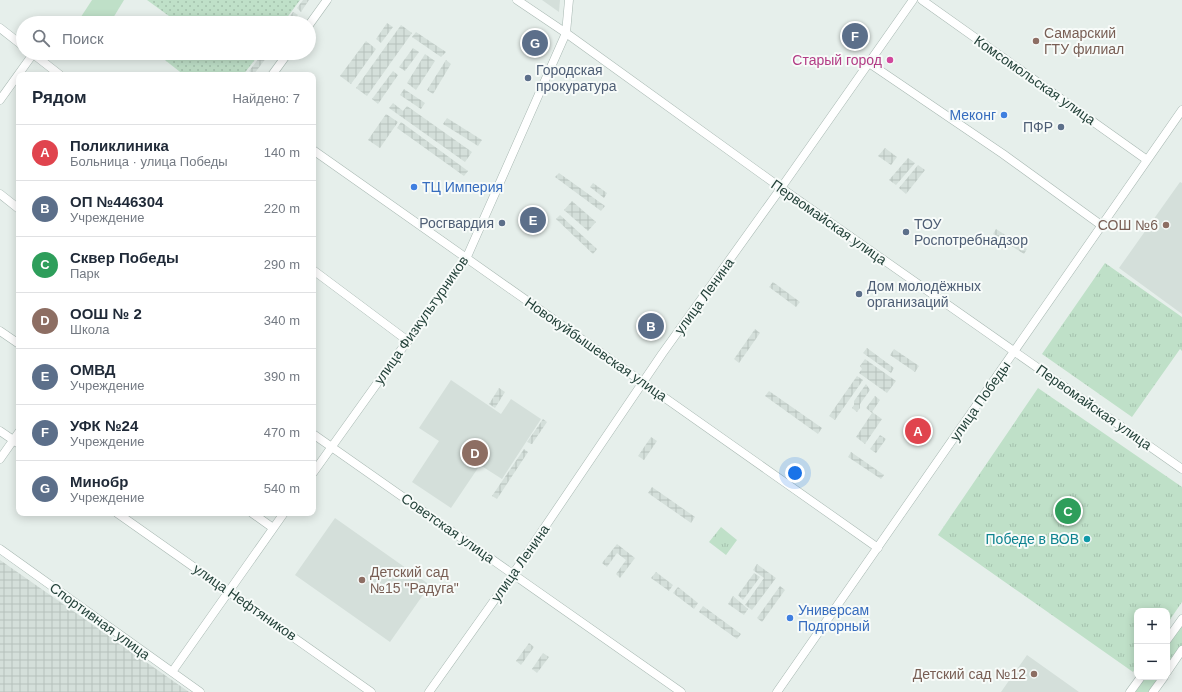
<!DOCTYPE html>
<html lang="ru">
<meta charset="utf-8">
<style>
:root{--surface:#fff;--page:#f2f2f3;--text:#1f2937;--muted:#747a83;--line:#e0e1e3;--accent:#7f5249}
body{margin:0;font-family:Arial,sans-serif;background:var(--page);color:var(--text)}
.controls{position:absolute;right:12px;bottom:12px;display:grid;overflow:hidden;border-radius:8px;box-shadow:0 2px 10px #0003}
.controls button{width:36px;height:36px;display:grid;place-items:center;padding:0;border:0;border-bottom:1px solid var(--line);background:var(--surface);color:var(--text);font:20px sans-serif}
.you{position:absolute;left:795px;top:473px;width:14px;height:14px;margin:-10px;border:3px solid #fff;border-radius:50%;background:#1a73e8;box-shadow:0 0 0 6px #1a73e833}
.badge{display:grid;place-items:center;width:26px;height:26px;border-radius:50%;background:var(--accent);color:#fff;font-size:13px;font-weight:700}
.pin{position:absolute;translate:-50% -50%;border:2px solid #fff;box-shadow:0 1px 4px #0006}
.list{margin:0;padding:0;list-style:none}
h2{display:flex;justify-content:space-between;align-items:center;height:52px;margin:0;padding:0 16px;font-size:17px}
h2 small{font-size:13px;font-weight:400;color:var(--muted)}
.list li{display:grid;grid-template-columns:26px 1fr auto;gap:12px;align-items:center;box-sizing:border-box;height:56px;padding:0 16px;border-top:1px solid var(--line)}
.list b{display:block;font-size:15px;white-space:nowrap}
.list p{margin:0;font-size:13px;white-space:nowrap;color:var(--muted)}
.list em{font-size:13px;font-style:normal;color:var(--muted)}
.icon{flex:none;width:22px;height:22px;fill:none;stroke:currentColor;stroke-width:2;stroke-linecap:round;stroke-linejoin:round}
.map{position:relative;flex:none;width:1182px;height:692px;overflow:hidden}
.search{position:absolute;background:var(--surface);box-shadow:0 2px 10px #0003;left:16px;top:16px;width:300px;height:44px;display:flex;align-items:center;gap:10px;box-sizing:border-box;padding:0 14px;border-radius:22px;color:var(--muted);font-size:15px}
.panel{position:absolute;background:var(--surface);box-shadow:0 2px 10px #0003;left:16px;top:72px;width:300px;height:444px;border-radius:8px}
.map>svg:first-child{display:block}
</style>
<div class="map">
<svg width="1182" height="692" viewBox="0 0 1182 692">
<defs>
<pattern id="industrial-grid" width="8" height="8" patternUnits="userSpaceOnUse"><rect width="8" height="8" fill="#d4dfda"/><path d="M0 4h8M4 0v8" fill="none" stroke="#b6c1bc"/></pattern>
<pattern id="park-tufts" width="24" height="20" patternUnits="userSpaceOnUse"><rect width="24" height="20" fill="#bfe0c8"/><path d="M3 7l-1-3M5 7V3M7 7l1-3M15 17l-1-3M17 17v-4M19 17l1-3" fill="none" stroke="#a4c1ad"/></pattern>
<pattern id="garden-dots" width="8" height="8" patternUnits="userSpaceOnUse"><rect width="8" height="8" fill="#bfe0c8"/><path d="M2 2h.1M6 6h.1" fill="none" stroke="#a4c1ad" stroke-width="1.8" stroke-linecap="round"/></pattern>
</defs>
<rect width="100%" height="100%" fill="#e6efeb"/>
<path fill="#d4dfda" d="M542,0H560L559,12Z
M1180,182L1182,183V314L1119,268Z
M451,380L501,414L511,399L541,419L502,479L480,465L451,508L412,482L439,441L419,428Z
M335,518L430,585L390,642L295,575Z
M1027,655L1079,692H1001Z"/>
<path fill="url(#industrial-grid)" d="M303,0H309L301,12L297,8Z
M293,12L298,15L292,23H285Z
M387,23L393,27L381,43L376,39Z
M401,25L412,33L367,96L356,88Z
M416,32L446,52L441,57L412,37Z
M366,41L376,49L351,84L340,76Z
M413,48L419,52L405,71L399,67Z
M263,53H270L254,74L249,71Z
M425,54L435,61L416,90L407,83Z
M446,60L451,64L433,94L427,90Z
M393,71L398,75L378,104L372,99Z
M404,89L425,103L421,109L400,95Z
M393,103L403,111L407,106L472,152L465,162L389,108Z
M386,114L398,122L380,148L368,140Z
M447,118L482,140L478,146L443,124Z
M401,122L468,171L464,176L397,128Z
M885,148L897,157L891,165L878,156Z
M908,158L915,163L896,185L889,180Z
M918,165L925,170L906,194L899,188Z
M559,173L605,206L601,211L555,177Z
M593,183L607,193L604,198L590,187Z
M572,201L596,222L588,231L564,210Z
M560,215L597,249L593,254L556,219Z
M996,229L1027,249L1024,254L993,234Z
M773,282L800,302L796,307L769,287Z
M755,329L760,333L739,363L734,359Z
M867,348L894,368L891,373L863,353Z
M894,349L919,366L915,372L890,355Z
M865,359L896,381L887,393L859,373L862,369L860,366Z
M857,376L863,380L835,420L829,416Z
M866,384L870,390L860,404V408L857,412L852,408L854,405V401Z
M499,388L505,392L495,408L489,404Z
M769,391L822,428L818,434L765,396Z
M875,396L880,400L872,412L882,419L865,444L856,437L872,413L866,408Z
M543,419L547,422L532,444L527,442Z
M880,435L886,439L876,453L870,449Z
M651,437L657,441L644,460L638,456Z
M524,449L528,452L497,499L492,496Z
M851,452L884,475L881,479L848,457Z
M652,487L695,517L691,523L648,493Z
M617,544L635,558L620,578L616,574L626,560L617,553L607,567L602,563Z
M0,560L189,692H0Z
M757,564L776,578L752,610L745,605L764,578L753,570Z
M656,572L673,585L669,591L651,578Z
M754,573L760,577L743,600L738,595Z
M780,586L785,590L762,622L757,618Z
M678,587L698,603L694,609L673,593Z
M733,596L748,609L744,615L728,604Z
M703,606L741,634L737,639L699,612Z
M529,643L534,647L521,665L516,661Z
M543,653L549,657L537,673L532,669Z"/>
<path fill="#bfe0c8" d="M92,0H124L110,23H77Z"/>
<path fill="url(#park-tufts)" d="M1105,263L1182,317V351L1180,349L1132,417L1042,354Z
M1038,388L1182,487V602L1167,624V611H1137V666L1133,672L938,535Z
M721,527L737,540L726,555L709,542Z
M1182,624V646L1167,667V645Z
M1145,677H1160L1150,692H1134Z"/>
<path fill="url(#garden-dots)" d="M147,0H300L283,23H164L169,16Z
M156,53H260L243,75H184Z"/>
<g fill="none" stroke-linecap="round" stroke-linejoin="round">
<g stroke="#a8b8b2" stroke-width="9">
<path id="minor" d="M517,0L566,33L781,188L1182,469
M922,0L1147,160
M309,25L327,0
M0,28L23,46
M32,53L60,75
M869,63L1003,154L1101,225
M272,75L288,53
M0,100L33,54
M313,150L878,548
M0,194L19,209
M313,270L408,341
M0,331L19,344
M0,431L19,444
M313,434L681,692
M0,459L19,432
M313,473L466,259L566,33L569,0
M117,513L371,692
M252,513L273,528
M0,549L200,692
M1167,640L1182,619
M172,672L284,513
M1167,672L1182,650
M429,692L513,574L662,354L781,188L913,0
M777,692L1182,110
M1130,692L1141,677
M1153,692L1164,677"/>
</g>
<use href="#minor" stroke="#fff" stroke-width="8"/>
</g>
<g fill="#8d6e63" stroke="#f7fbf9" stroke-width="1.5">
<circle cx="1036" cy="41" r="4"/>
<circle cx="1166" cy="225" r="4"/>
<circle cx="362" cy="580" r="4"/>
<circle cx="1034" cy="674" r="4"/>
</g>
<circle fill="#d1479c" stroke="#f7fbf9" stroke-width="1.5" cx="890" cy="60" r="4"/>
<g fill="#5c6f8a" stroke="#f7fbf9" stroke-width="1.5">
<circle cx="528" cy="78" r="4"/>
<circle cx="1061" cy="127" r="4"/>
<circle cx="502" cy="223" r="4"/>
<circle cx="906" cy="232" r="4"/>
<circle cx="859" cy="294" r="4"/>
</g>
<g fill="#3f7fe0" stroke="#f7fbf9" stroke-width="1.5">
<circle cx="1004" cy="115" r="4"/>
<circle cx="414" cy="187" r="4"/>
<circle cx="790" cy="618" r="4"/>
</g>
<circle fill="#0f9aa8" stroke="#f7fbf9" stroke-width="1.5" cx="1087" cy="539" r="4"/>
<g text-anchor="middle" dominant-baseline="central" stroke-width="4" stroke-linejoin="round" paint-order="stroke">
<g font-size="14" fill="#785e54" stroke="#f7fbf9" text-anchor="start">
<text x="1044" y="33">Самарский<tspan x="1044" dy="16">ГТУ филиал</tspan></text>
<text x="1158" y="225" text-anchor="end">СОШ №6</text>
<text x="370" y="572">Детский сад<tspan x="370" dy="16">№15 "Радуга"</tspan></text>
<text x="1026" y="674" text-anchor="end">Детский сад №12</text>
</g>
<g font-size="14" fill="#b23c85" stroke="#f7fbf9" text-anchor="end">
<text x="882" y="60">Старый город</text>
</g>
<g font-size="14" fill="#4e5e75" stroke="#f7fbf9" text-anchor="start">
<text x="536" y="70">Городская<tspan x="536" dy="16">прокуратура</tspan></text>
<text x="1053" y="127" text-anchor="end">ПФР</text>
<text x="494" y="223" text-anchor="end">Росгвардия</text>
<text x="914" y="224">ТОУ<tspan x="914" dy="16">Роспотребнадзор</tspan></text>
<text x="867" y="286">Дом молодёжных<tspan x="867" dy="16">организаций</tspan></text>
</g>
<g font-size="14" fill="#24423a" stroke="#f7fbf9">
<text transform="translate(1035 80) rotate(35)">Комсомольская улица</text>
<text transform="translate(829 222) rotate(35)">Первомайская улица</text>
<text transform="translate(704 296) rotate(-54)">улица Ленина</text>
<text transform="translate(421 320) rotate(-55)">улица Физкультурников</text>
<text transform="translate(596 349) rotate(35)">Новокуйбышевская улица</text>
<text transform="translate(980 401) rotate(-55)">улица Победы</text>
<text transform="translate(1094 407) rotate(35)">Первомайская улица</text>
<text transform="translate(448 528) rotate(35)">Советская улица</text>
<text transform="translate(520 563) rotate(-55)">улица Ленина</text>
<text transform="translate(245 602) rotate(35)">улица Нефтяников</text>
<text transform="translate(100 621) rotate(36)">Спортивная улица</text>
</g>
<g font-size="14" fill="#366cbe" stroke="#f7fbf9" text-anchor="start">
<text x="996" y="115" text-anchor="end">Меконг</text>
<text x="422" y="187">ТЦ Империя</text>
<text x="798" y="610">Универсам<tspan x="798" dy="16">Подгорный</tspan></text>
</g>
<g font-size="14" fill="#0d838f" stroke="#f7fbf9" text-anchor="end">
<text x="1079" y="539">Победе в ВОВ</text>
</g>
</g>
</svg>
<div class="controls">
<button>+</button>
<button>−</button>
</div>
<div class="you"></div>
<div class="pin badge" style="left:918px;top:431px;background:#e0444e">A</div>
<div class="pin badge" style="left:651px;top:326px;background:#5c6f8a">B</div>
<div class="pin badge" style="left:1068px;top:511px;background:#2e9e5b">C</div>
<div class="pin badge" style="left:475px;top:453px;background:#8d6e63">D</div>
<div class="pin badge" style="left:533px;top:220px;background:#5c6f8a">E</div>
<div class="pin badge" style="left:855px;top:36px;background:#5c6f8a">F</div>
<div class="pin badge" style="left:535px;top:43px;background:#5c6f8a">G</div>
<div class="search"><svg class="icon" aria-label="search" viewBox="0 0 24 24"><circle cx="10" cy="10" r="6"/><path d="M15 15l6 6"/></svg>Поиск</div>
<section class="panel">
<h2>Рядом<small>Найдено: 7</small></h2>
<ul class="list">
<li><span class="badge" style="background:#e0444e">A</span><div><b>Поликлиника</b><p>Больница · улица Победы</p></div><em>140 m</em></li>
<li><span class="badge" style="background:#5c6f8a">B</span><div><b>ОП №446304</b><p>Учреждение</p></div><em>220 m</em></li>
<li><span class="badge" style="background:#2e9e5b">C</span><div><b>Сквер Победы</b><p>Парк</p></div><em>290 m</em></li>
<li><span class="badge" style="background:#8d6e63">D</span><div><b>ООШ № 2</b><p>Школа</p></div><em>340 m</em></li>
<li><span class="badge" style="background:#5c6f8a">E</span><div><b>ОМВД</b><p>Учреждение</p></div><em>390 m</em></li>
<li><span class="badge" style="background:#5c6f8a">F</span><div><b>УФК №24</b><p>Учреждение</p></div><em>470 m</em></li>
<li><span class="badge" style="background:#5c6f8a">G</span><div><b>Минобр</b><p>Учреждение</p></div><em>540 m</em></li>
</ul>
</section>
</div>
